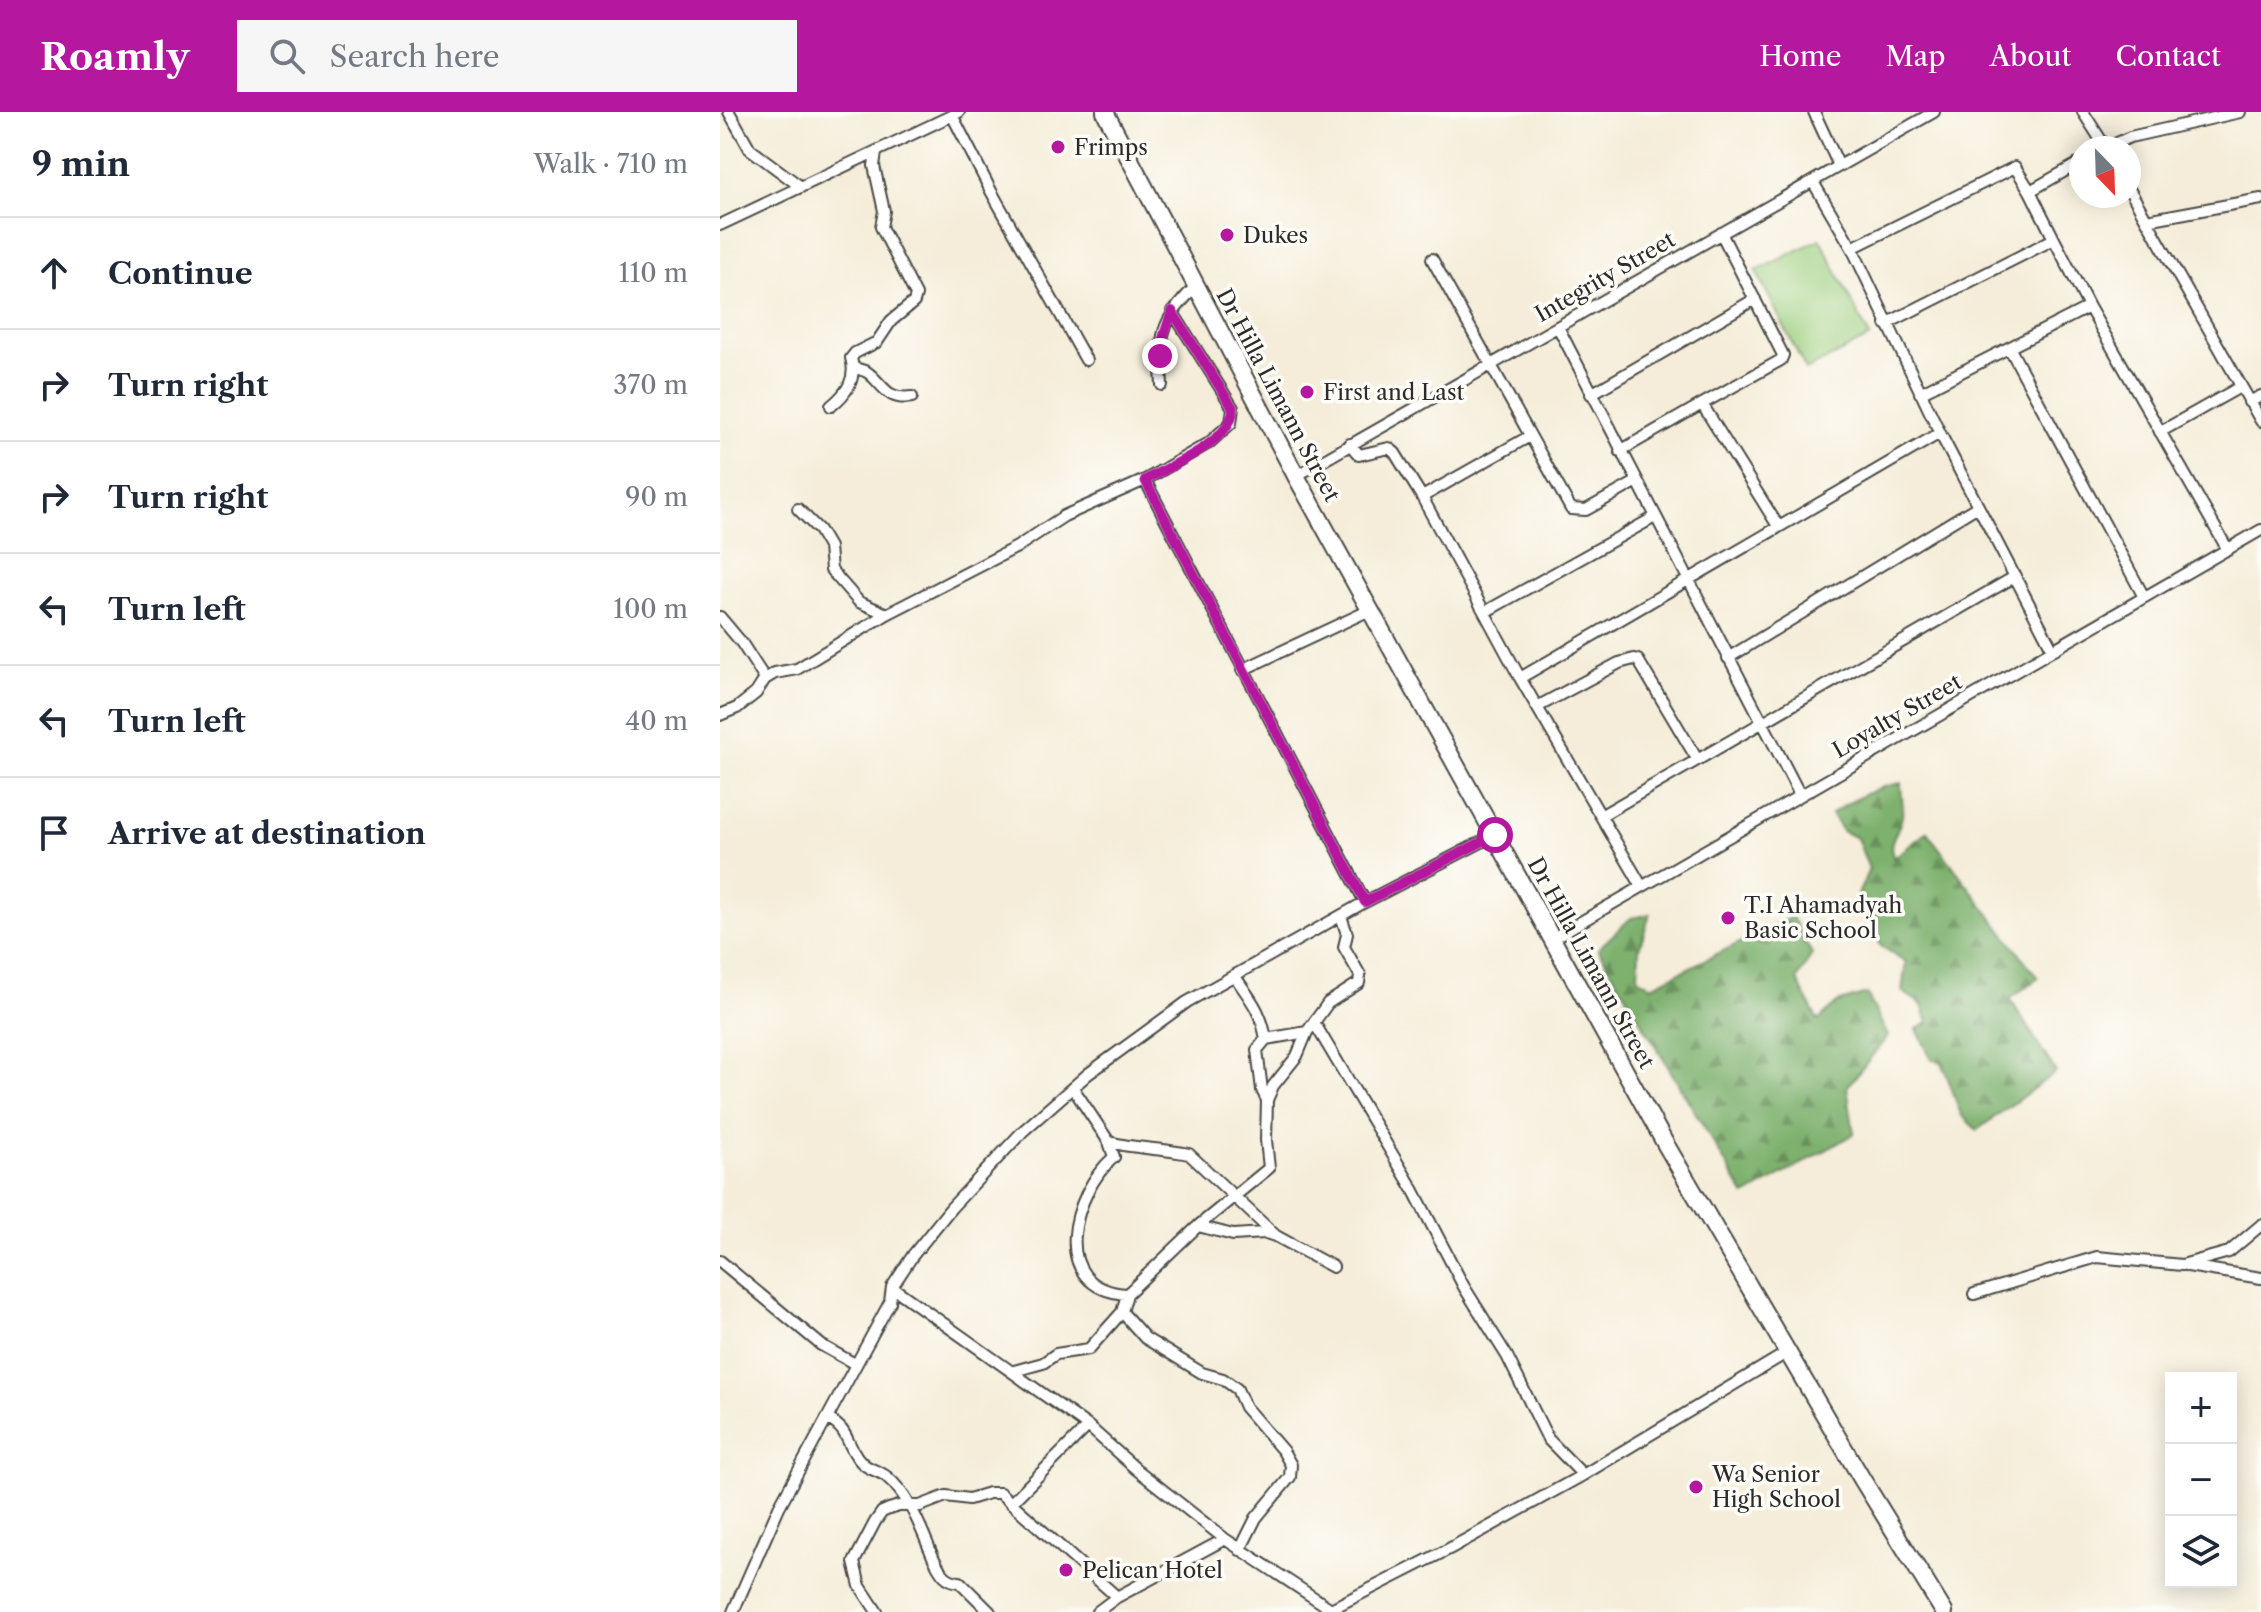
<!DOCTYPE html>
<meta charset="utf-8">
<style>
:root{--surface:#fff;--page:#f6f6f7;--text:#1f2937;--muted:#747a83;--line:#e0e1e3;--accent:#b5179e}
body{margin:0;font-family:"Libre Caslon Text",serif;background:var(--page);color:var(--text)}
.controls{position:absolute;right:24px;bottom:24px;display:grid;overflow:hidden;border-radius:0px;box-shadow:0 4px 20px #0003}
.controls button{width:72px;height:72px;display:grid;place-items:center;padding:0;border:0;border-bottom:2px solid var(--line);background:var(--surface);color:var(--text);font:40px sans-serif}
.compass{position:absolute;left:1349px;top:24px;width:72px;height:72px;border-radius:50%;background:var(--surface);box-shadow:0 4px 20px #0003;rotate:157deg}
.stop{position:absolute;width:24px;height:24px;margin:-18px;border:6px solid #b5179e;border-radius:50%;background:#fff}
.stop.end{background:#b5179e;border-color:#fff;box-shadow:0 2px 8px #0008}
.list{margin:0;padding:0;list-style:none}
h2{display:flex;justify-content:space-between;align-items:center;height:104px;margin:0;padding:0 32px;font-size:34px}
h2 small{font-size:26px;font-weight:400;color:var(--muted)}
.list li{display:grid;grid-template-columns:52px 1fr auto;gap:24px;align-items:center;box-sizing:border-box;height:112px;padding:0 32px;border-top:2px solid var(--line)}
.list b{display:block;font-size:30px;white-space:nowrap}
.list em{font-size:26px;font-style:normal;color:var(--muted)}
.icon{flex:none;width:44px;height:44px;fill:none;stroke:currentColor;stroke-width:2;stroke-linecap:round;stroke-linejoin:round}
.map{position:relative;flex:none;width:1541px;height:1500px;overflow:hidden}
header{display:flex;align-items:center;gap:48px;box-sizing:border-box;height:112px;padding:0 40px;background:var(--accent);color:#fff}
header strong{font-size:38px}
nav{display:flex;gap:44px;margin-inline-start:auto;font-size:28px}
.search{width:560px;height:72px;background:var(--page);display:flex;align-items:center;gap:20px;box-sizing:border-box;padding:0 28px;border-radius:0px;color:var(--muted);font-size:30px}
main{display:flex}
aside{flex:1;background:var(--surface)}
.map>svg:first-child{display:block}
</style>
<header>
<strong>Roamly</strong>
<div class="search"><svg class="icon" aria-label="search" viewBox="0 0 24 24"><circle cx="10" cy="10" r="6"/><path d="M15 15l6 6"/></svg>Search here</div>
<nav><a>Home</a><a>Map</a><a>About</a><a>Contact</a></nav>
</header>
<main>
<aside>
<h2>9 min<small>Walk · 710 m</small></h2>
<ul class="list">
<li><svg class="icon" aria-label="ahead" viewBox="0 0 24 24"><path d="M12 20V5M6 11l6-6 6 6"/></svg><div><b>Continue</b></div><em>110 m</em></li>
<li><svg class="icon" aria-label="right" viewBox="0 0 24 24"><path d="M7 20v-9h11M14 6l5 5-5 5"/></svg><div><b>Turn right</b></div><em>370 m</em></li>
<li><svg class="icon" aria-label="right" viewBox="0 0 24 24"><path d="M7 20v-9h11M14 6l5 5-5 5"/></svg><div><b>Turn right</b></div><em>90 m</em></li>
<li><svg class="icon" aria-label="left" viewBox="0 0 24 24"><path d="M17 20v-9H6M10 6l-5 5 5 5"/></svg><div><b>Turn left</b></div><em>100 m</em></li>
<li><svg class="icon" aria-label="left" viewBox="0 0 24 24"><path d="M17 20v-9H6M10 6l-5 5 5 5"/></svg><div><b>Turn left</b></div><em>40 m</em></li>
<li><svg class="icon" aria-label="arrive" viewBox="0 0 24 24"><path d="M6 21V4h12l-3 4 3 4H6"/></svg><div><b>Arrive at destination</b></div></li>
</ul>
</aside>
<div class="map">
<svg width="1541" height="1500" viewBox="0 0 1541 1500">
<defs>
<pattern id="forest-firs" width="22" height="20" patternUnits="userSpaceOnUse" patternTransform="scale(2)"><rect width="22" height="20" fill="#7db16d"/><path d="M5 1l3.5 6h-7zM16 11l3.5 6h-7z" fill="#67905a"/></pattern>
</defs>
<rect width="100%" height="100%" fill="#fdfcf7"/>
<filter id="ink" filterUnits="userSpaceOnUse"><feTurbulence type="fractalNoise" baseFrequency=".0125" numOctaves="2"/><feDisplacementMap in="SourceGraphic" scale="16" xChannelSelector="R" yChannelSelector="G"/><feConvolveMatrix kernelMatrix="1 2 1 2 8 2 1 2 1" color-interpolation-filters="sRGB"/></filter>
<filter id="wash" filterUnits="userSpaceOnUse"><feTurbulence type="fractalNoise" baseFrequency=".006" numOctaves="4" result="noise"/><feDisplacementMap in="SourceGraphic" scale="32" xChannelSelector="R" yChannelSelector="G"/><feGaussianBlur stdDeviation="1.8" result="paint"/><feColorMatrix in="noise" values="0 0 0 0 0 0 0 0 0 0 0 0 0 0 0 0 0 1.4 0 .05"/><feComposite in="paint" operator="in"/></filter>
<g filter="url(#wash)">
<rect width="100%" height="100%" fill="#f5edd9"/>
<path fill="url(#forest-firs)" stroke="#546e4c" stroke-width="2" d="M1181,671C1181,681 1184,694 1182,704C1180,720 1165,729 1174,746L1207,720L1318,866L1290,887L1336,960L1257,1018L1241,1003L1222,950L1211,947L1197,917L1208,911L1202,893L1182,879L1186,850L1161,834L1137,785L1149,757L1137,726L1122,719L1111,702C1134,687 1153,676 1181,671Z
M930,802L919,837L918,867L932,874L1072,805L1092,842L1077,868L1098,909L1117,891L1147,882L1168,924L1127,975L1134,1022L1025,1084L878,837L911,806Z"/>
<path fill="#9cce7e" stroke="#647c54" stroke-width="2" d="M1100,127L1150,225L1086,258L1036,159Z"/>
</g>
<g filter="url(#ink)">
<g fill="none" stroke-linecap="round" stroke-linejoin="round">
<g stroke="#494845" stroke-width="14">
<path id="minor" d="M9,0L30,37L81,75
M1094,0L1119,54
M1363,0L1386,36
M232,3L271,79L366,248
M1386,36L1410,25L1520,0
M1093,70L1132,136L1220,321L1332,536
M1409,77L1541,309
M1310,79L1361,50
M1427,108L1541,87
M0,113L239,0
M1132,136L1295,55L1310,79L1334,127L1166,212
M712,147L851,397L866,398L916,370
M1369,195L1508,438
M838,215L1080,683
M1290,237L1424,485
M134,256C138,257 143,258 147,260C163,271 165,289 192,285
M442,273C439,223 440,211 475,175
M1200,281L1369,195L1334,127
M871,282L1035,187
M1529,290L1541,284
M982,292L1061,248L1063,243L1001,121
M111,294C127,281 137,267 131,246L135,241L157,230L171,209L194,190L196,183L161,115L164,99L154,54L156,40
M1440,320L1520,275
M630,332L639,343L669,336L675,341L702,385L800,566L921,773
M900,339L982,292L1058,414
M576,364L1214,0
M425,368L645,790
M702,385L810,324
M78,397L99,418L109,435L111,458L139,490L167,502
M765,500L935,405
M0,505L21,530L45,567
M1008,546L1258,394
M522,558L650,498
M800,566L1220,321
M817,595L899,551L914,547L918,548L977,647
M0,603L17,596L36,581L45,567L55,561L77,557L167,502L297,435L344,404L425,368L489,331L511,311L513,296L452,199
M882,703L1296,464
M833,826L1541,418
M514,863C530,887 541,898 546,927
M595,912L693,1077L744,1175L787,1244L828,1327L863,1363
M353,976L389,1030L394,1045C352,1081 327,1177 407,1182
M547,988L553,974L577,944L587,920
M389,1030C415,1037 442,1036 469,1042L556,1124
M478,1114L513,1123L545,1121L556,1124L613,1155
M0,1149L101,1233L135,1252
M1468,1154L1541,1166
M172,1175L368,1314L416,1357L505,1427L611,1497
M1254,1182L1377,1145L1462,1153L1509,1140L1541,1113
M402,1200L425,1226L482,1261L503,1267L517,1277L525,1295L563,1339L571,1353L570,1365L536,1406L520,1438
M294,1259L323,1251L336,1242L369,1237L402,1200L407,1182L478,1114L549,1056L546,1028L547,988L542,978L537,938L546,927L587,920L608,891L639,871L640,863L624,835L627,822L621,804
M107,1306C129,1319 124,1326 137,1345C147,1359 157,1357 167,1365C191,1385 202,1420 214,1447C221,1460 225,1469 240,1470L270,1500
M291,1391L368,1314
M607,1499L729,1437L863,1363L1068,1240
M13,1500L59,1395L170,1190L172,1175L193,1143L231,1096L303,1019L368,962L467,890L645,790L775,723
M157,1500L140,1474L134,1450L155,1410L162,1400L169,1397L179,1394H200L226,1384L249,1387L269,1381H280L397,1485
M377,1500L397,1485L505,1427"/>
</g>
<g stroke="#494845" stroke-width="20">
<path id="trunk" d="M385,0L576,364L946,1033L1142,1367L1224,1500"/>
</g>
<use href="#minor" stroke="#fff" stroke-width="10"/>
<use href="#trunk" stroke="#fff" stroke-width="16"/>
</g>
</g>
<g fill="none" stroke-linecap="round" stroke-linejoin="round" filter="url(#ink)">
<path stroke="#b5179e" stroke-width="10" d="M440,244L442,229L452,199L513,296C514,328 450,354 425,368L645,790L775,723"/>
</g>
<g fill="#b5179e" stroke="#fdfcf7" stroke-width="3">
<circle cx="338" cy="35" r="8"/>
<circle cx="507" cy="123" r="8"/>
<circle cx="587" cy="280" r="8"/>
<circle cx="1008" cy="806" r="8"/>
<circle cx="976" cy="1375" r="8"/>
<circle cx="346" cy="1458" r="8"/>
</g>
<g text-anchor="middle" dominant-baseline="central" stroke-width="7" stroke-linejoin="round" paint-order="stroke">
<g font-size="22" fill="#2b2b2b" stroke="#fdfcf7" text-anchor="start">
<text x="354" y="35">Frimps</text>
<text x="523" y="123">Dukes</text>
<text x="603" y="280">First and Last</text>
<text x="1024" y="793">T.I Ahamadyah<tspan x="1024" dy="25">Basic School</tspan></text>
<text x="992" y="1362">Wa Senior<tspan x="992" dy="25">High School</tspan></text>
<text x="362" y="1458">Pelican Hotel</text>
</g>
<g font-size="22" fill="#2b2b2b" stroke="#fdfcf7">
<text transform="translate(885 165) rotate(-30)">Integrity Street</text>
<text transform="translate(558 283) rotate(62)">Dr Hilla Limann Street</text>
<text transform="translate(1177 604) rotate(-30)">Loyalty Street</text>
<text transform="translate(871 851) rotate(61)">Dr Hilla Limann Street</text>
</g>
</g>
</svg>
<div class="controls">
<button>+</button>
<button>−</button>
<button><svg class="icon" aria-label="layers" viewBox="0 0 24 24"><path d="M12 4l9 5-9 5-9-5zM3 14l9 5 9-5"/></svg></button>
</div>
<svg class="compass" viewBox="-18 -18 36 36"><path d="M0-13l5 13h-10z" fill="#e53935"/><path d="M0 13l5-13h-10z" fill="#747a83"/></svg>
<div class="stop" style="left:775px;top:723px"></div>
<div class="stop end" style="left:440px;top:244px"></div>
</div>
</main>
